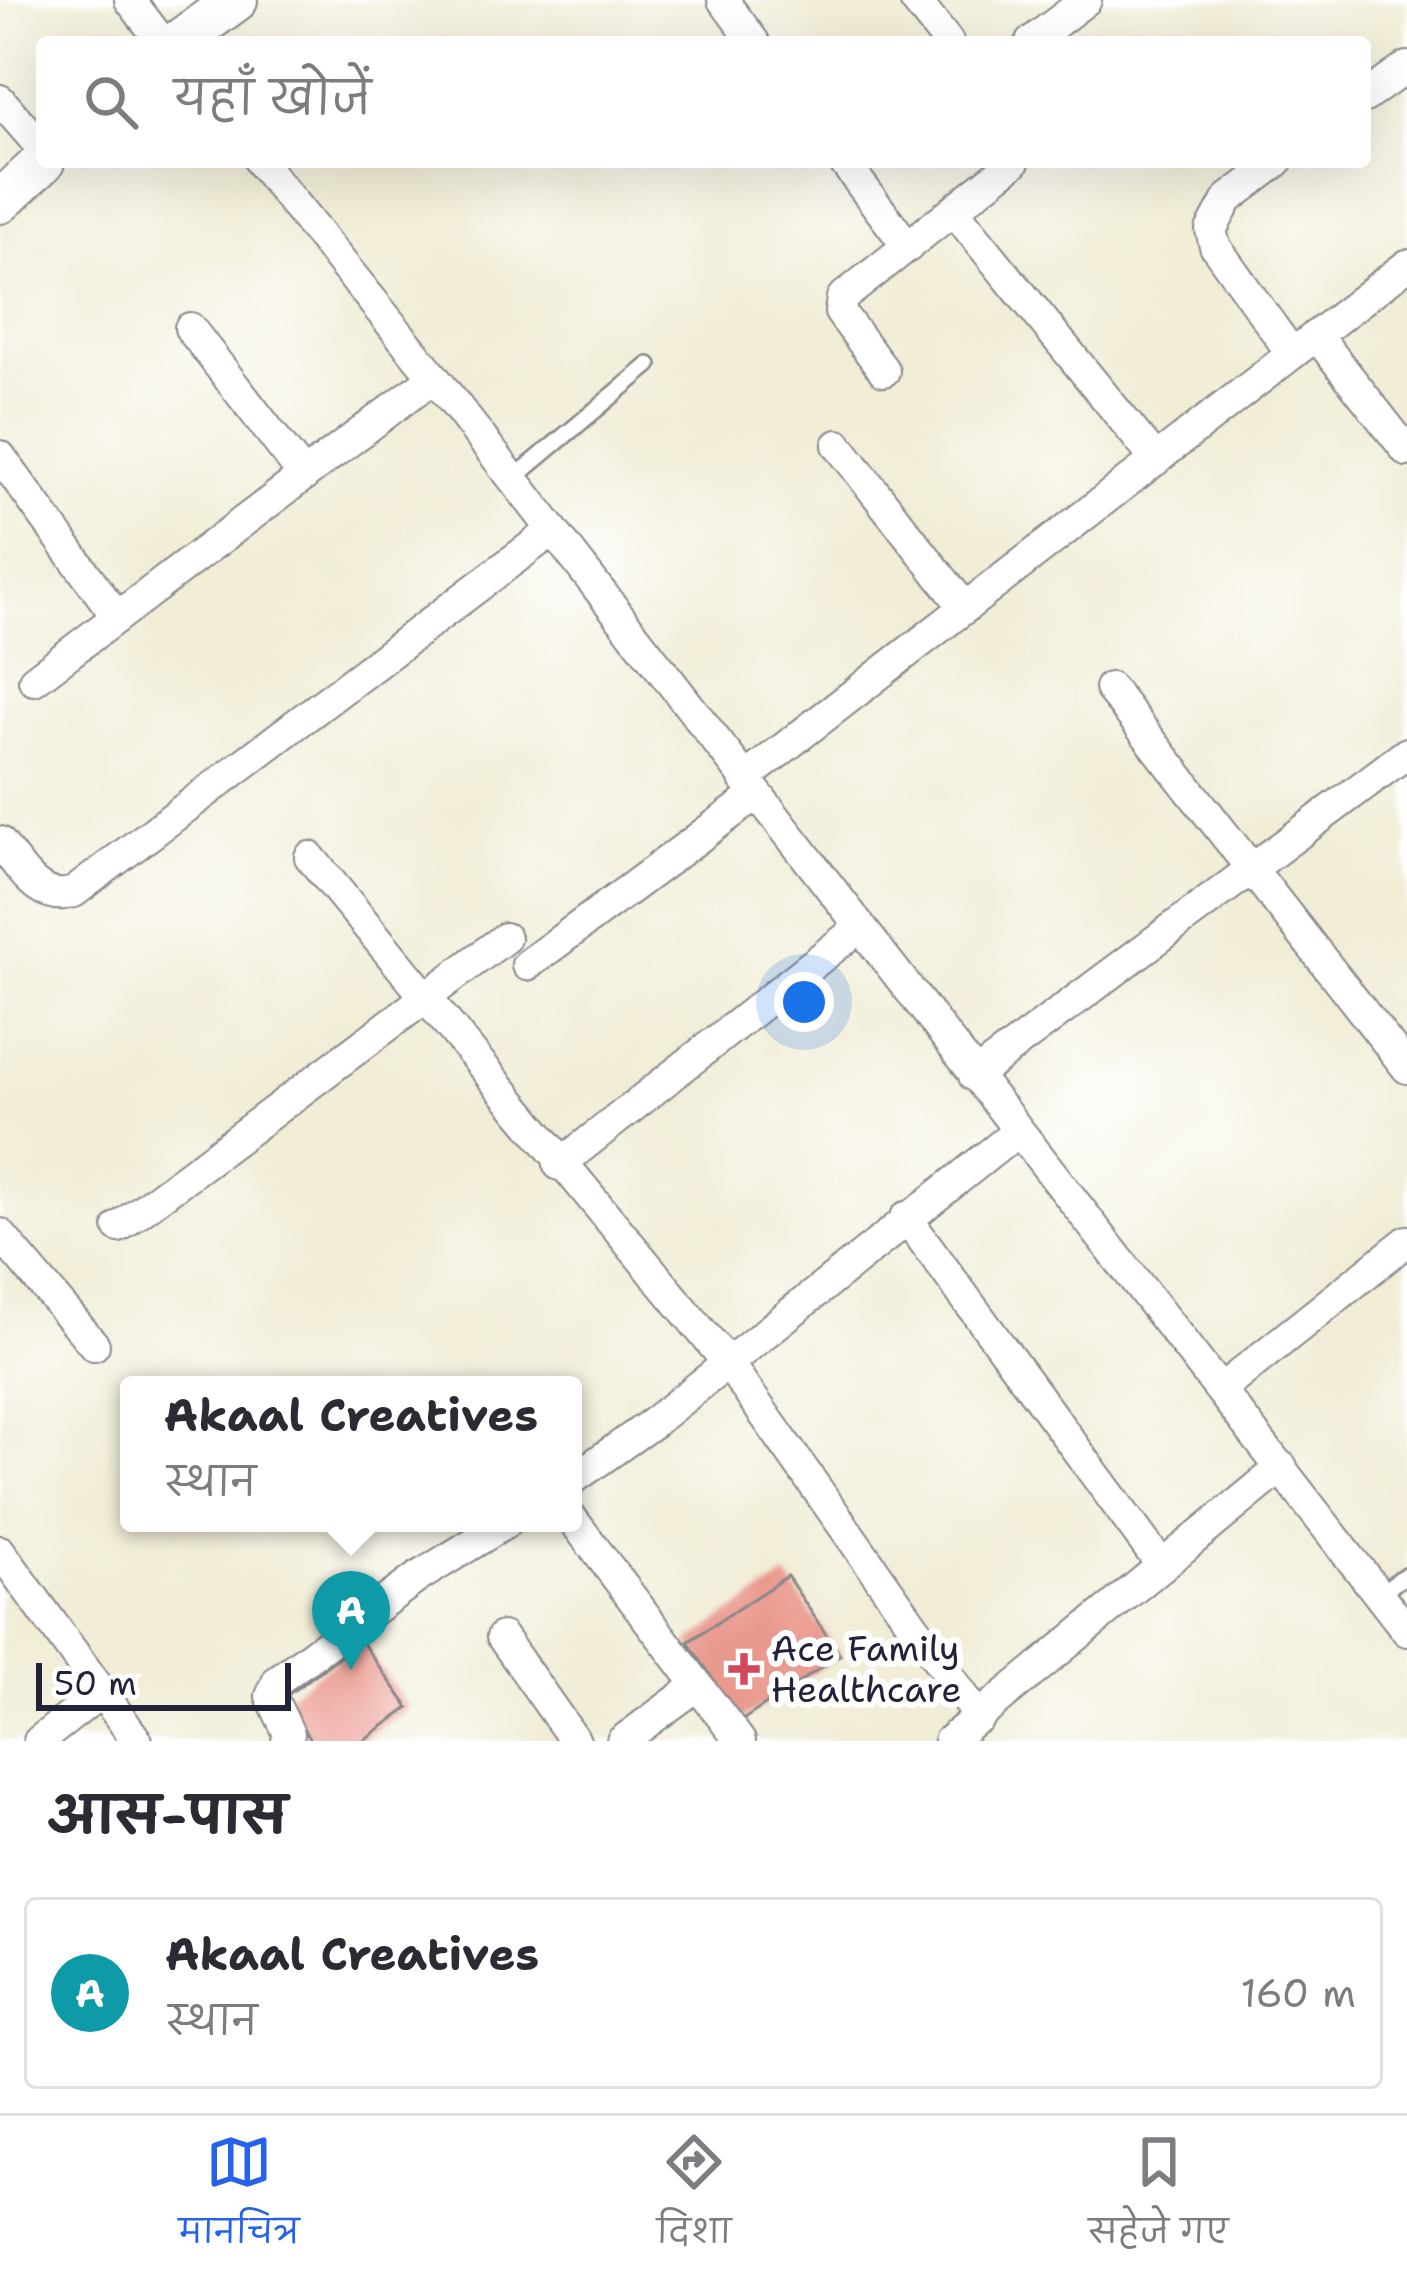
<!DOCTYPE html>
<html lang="hi">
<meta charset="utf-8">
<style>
:root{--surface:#fff;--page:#f2f2f3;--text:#2b2b33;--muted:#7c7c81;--line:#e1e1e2;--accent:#2563eb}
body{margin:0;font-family:"Shantell Sans","Playpen Sans Deva",sans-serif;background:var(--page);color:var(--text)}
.scale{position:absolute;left:36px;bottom:30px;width:255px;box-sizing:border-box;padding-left:12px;border:6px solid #22223b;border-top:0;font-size:33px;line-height:42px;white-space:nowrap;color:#22223b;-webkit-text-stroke:9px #fff;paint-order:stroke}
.you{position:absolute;left:804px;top:1002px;width:42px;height:42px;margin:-30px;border:9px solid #fff;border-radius:50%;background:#1a73e8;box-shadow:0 0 0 18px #1a73e833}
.badge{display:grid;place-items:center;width:78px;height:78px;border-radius:50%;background:var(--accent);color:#fff;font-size:39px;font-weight:700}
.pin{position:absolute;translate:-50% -99px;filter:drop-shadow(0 3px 6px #0008)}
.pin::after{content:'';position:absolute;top:63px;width:42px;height:36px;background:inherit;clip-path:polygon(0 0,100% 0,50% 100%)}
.popup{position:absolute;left:120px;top:1376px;width:462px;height:156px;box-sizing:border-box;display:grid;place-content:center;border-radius:12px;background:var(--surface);filter:drop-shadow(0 3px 9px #0005);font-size:39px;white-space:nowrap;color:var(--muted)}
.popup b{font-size:45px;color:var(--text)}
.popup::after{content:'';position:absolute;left:50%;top:100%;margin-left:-24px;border:24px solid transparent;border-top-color:var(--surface)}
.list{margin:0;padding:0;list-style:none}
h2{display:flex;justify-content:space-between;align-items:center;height:156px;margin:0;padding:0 48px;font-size:51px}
h2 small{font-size:39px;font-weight:400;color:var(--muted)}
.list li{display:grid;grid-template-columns:78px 1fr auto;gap:36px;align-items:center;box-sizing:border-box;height:192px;margin:0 24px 24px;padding:0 24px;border:3px solid var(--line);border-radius:12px}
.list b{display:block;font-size:45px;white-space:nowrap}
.list p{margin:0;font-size:39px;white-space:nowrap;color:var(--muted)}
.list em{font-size:39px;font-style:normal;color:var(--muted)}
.icon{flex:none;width:66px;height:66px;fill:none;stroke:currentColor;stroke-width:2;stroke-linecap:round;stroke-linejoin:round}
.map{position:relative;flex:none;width:1407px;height:1741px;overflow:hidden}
.search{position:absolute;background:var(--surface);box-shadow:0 12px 48px #0002;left:36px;right:36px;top:36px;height:132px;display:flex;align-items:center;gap:30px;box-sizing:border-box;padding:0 42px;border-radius:12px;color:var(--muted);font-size:45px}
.sheet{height:372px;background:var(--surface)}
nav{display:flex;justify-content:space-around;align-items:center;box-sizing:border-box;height:168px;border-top:3px solid var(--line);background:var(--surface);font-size:33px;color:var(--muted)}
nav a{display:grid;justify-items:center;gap:6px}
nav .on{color:var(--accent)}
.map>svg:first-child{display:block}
</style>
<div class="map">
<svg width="1407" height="1741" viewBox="0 0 1407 1741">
<rect width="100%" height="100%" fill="#fff"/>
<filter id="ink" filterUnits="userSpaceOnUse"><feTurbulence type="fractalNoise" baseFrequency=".00833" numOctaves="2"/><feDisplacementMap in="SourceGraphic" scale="24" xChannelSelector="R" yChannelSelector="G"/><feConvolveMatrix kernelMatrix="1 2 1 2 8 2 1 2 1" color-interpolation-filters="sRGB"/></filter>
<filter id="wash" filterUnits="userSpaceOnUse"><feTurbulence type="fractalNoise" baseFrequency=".004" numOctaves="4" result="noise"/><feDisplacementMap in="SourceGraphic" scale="48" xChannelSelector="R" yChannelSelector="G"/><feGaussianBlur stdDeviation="2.7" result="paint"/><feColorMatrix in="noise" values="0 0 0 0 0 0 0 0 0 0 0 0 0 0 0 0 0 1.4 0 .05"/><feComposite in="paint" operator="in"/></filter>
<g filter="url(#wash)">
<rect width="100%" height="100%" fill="#f1edd7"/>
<g id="blocks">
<path fill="#ea998e" d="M787,1576L840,1655L741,1721L688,1642Z
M361,1641L409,1708L362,1741H312L282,1699Z"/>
</g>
</g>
<g filter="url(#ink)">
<use href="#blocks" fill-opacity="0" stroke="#8a8889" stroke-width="3"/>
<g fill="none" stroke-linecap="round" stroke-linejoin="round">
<g stroke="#8a8889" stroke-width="20">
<path id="lane" d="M513,479L649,365
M1379,1594L1407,1574"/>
</g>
<g stroke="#8a8889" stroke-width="34">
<path id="street" d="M130,0L162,42
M723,0L754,42
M915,0L948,42
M1031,42L1086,0
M1365,97L1407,67
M0,100L42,148
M260,162L434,377L1407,1631
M844,162L908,247
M1277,162L1228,199L1211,230L1215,246L1292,354
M955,212L1156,460
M190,328L304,476
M1316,335L1407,451
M884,371L840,312L842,298L1014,162
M838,445L965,608
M0,456L117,617
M34,680L434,377
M1110,688L1407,1068
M744,779L1407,265
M0,842C20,867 39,904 74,892L553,530
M310,857L727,1362L979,1718
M527,965L756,795
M974,1076L1407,753
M559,1165L860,927
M906,1217L1162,1566
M119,1227L505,938
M0,1234L94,1345
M1220,1390L1407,1241
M573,1479L654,1422L1017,1132
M573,1520L740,1741
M0,1551L137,1741
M502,1637L575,1741
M39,1741L100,1693
M287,1741L289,1734L271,1696L278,1680L418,1577L506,1523
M622,1741L698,1685
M949,1741L1282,1467"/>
</g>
<g stroke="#8a8889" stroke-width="46">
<path id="secondary" d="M178,42L236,0
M0,202L43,162"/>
</g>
<use href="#lane" stroke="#fff" stroke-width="15"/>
<use href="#street" stroke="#fff" stroke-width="30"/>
<use href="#secondary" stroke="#fff" stroke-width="42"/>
</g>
</g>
<path fill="#d1495b" stroke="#fff" stroke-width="4.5" d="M738 1651h12v12h12v12h-12v12h-12v-12h-12v-12h12z"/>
<g text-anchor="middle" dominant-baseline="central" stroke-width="12" stroke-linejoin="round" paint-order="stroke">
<g font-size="36" fill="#22223b" stroke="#fff" text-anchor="start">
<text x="771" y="1648">Ace Family<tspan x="771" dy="41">Healthcare</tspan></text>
</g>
</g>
</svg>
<div class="scale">50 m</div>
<div class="you"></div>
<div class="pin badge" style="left:351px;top:1670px;background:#0f9aa8">A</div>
<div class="popup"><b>Akaal Creatives</b>स्थान</div>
<div class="search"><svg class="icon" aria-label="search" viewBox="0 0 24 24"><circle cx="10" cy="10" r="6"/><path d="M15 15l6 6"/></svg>यहाँ खोजें</div>
</div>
<section class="sheet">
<h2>आस-पास<small></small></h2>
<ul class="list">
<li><span class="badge" style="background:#0f9aa8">A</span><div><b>Akaal Creatives</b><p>स्थान</p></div><em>160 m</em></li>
</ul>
</section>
<nav>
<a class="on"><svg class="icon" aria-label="map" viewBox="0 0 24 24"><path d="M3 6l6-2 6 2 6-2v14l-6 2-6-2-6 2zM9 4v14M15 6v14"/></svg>मानचित्र</a>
<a><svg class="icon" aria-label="directions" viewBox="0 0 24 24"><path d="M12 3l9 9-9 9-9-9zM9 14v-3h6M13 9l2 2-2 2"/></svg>दिशा</a>
<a><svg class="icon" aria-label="saved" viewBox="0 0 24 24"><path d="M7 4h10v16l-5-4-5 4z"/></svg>सहेजे गए</a>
</nav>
